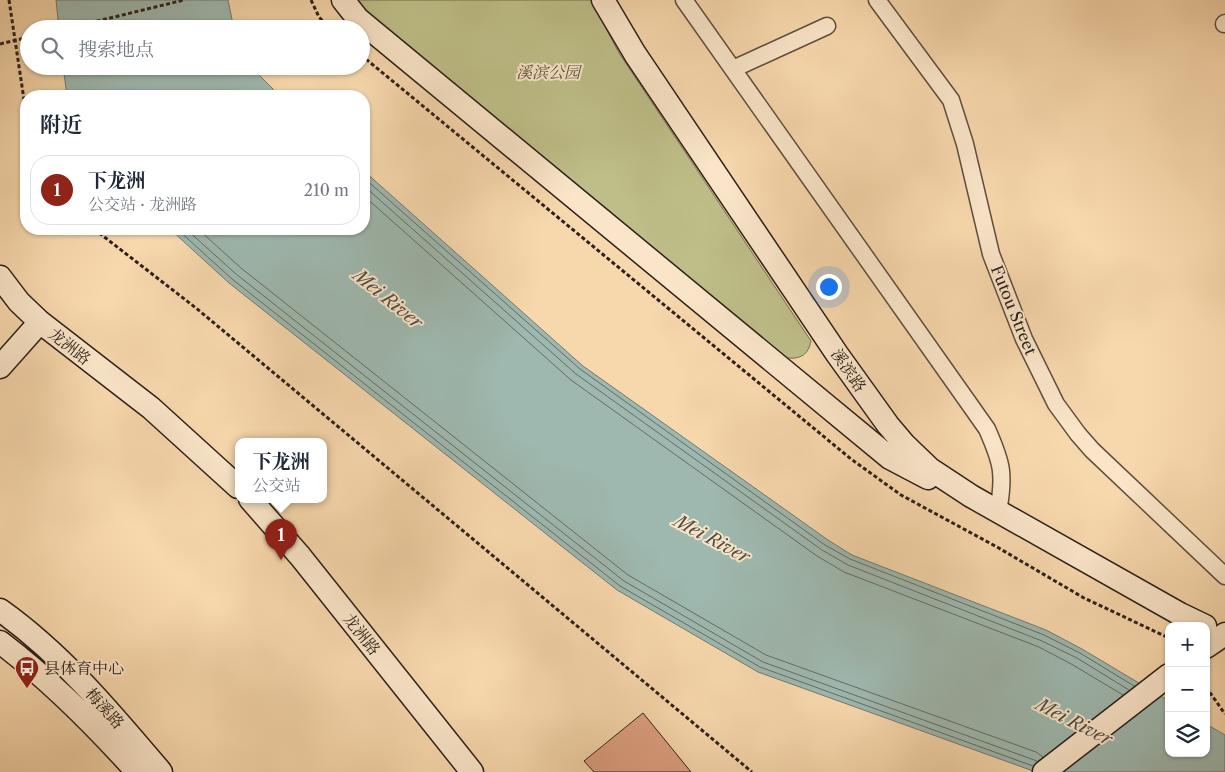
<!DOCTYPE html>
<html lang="zh">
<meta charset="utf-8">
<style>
:root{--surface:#fff;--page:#f2f2f3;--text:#1f2937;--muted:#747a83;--line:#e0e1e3;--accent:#8f2418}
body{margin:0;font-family:"Libre Caslon Text","Noto Serif SC",serif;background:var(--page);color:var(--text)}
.controls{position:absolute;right:15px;bottom:15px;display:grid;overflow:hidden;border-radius:10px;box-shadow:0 1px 4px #0004}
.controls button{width:45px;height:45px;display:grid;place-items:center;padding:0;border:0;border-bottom:1px solid var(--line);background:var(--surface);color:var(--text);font:25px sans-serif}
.you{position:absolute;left:828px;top:286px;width:18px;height:18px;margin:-12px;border:4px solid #fff;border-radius:50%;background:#1a73e8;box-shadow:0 0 0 8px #1a73e833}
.badge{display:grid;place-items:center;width:32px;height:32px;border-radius:50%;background:var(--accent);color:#fff;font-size:16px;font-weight:700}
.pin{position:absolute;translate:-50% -41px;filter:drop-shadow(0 1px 2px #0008)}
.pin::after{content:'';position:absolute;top:26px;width:18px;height:15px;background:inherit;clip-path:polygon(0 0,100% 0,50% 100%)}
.popup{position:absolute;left:235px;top:438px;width:92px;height:65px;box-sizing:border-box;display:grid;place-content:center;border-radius:10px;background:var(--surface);filter:drop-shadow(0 1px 4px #0005);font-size:16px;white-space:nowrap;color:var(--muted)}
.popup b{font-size:19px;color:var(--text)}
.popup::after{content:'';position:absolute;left:50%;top:100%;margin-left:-10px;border:10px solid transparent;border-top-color:var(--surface)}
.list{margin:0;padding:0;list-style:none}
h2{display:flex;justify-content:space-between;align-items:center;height:65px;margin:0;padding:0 20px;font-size:21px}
h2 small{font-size:16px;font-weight:400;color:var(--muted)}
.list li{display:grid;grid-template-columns:32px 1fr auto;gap:15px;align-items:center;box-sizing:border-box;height:70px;margin:0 10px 10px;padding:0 10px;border:1px solid var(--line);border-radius:20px}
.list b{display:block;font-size:19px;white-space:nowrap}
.list p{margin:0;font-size:16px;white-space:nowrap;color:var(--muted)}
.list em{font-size:16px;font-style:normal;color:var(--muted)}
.icon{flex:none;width:28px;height:28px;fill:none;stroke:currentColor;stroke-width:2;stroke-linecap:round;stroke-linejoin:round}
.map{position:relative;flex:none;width:1225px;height:772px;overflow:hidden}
.search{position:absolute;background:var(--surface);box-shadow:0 1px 4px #0004;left:20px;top:20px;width:350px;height:55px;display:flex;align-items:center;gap:12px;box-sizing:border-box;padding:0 18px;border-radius:28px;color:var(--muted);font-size:19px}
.panel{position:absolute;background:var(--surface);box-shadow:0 1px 4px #0004;left:20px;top:90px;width:350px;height:145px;border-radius:20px}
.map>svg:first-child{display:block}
</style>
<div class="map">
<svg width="1225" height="772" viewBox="0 0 1225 772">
<rect width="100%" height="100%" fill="#f7d7ac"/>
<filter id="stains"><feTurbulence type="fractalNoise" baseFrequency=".004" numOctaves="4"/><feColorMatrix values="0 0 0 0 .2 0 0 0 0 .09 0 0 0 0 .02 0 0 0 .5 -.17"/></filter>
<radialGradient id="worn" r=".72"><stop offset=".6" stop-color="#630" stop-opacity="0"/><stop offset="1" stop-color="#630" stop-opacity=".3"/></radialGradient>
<path fill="#bebe88" stroke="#756f51" d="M352,0H591L619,53L811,341C808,355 801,359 787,358L445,81Z"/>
<path fill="#9eb8af" stroke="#707b73" d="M56,0H228L234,29H59Z
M63,66H254L260,76L280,96H67Z
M364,171L583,366L828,540L852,555L1046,630L1082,649L1169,701V753H1206V724L1225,735V772H1036L758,672L617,590L229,283L170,229H364Z"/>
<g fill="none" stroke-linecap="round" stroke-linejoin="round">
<path stroke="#656c64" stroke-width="1" d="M364,178L580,369L825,545L850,559L1044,635L1080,653L1134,686
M364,186L576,374L822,550L848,565L1042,641L1077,658L1129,690
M364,196L571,380L817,556L844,572L1039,647L1073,665L1123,695
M177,229L232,279L620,586L760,667L1033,766
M186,229L236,274L624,581L763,662L1037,761
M198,229L241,268L628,575L766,655L1036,752L1043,757"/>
</g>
<path fill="#de9f80" stroke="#2c201a" d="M643,713L691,772H594L584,761Z"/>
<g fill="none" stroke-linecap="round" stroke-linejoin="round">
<g stroke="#5f4e3e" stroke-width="19">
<path id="street" d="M684,0L987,429C1002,463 1005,474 998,512
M877,0L951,100L965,144L991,254L1024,339L1056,404L1078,434L1092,450L1225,576
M1224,24L1225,23
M733,69L827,26"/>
</g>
<g stroke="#2c201a" stroke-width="25">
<path id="secondary" d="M343,0L358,19L890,458L928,478
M603,0L635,54L837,354L888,425L905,445L930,469L971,496L1180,614L1205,626
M0,277L19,302L40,322L151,408L238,487
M0,367L40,322
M250,499L300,556L472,772
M0,610C62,654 112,714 161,772
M0,642C50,680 95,725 137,772
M1206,647L1225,634
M1044,772L1169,675"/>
</g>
<path stroke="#2c201a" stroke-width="3" stroke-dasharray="4 2.5" stroke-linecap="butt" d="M9,0L26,113
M311,0L319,17L330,29
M65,29L184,0
M361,55L851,459L901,495L997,547L1084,598L1169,638
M94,229L196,308L752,772
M1206,687L1225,714"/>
<use href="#street" stroke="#fae5c9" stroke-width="16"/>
<use href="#secondary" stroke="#fae5c9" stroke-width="22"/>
<path stroke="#2c201a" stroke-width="3" stroke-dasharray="4 2.5" stroke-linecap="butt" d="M0,44L29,37"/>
</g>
<defs>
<g id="bus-pin" transform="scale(1.25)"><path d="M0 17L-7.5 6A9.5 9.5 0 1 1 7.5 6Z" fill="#8f2418" stroke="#fae5c9"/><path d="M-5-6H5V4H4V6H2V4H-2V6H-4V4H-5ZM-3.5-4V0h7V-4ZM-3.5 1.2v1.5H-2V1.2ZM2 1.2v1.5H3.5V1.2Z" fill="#fff"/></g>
</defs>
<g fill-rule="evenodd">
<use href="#bus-pin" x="27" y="668"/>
</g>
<g text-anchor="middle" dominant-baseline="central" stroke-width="4" stroke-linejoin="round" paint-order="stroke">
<g font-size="16" font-style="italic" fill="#584f3b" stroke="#fae5c9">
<text x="548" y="72">溪滨公园</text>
</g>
<g font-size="16" fill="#2c201a" stroke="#fae5c9">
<text transform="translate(1014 310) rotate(68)">Futou Street</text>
<text transform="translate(70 346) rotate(38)">龙洲路</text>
<text transform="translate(849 370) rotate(56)">溪滨路</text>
<text transform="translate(362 634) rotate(51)">龙洲路</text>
<text transform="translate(105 708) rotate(48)">梅溪路</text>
</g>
<g font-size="16" fill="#2c201a" stroke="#fae5c9" text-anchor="start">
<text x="44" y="668">县体育中心</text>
</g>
<g font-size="18" font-style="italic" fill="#4e4e47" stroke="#fae5c9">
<text transform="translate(388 299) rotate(39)">Mei River</text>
<text transform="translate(712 539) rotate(28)">Mei River</text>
<text transform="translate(1074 722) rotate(27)">Mei River</text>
</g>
</g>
<rect width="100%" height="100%" filter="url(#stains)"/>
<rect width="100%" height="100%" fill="url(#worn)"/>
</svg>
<div class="controls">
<button>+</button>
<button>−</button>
<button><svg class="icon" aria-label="layers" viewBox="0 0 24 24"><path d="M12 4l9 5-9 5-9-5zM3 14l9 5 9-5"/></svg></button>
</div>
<div class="you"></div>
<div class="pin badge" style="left:281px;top:560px">1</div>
<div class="popup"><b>下龙洲</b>公交站</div>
<div class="search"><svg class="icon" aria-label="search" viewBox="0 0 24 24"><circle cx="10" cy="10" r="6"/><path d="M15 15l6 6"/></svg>搜索地点</div>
<section class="panel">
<h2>附近<small></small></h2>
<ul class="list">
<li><span class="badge">1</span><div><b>下龙洲</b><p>公交站 · 龙洲路</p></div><em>210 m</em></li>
</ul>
</section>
</div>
